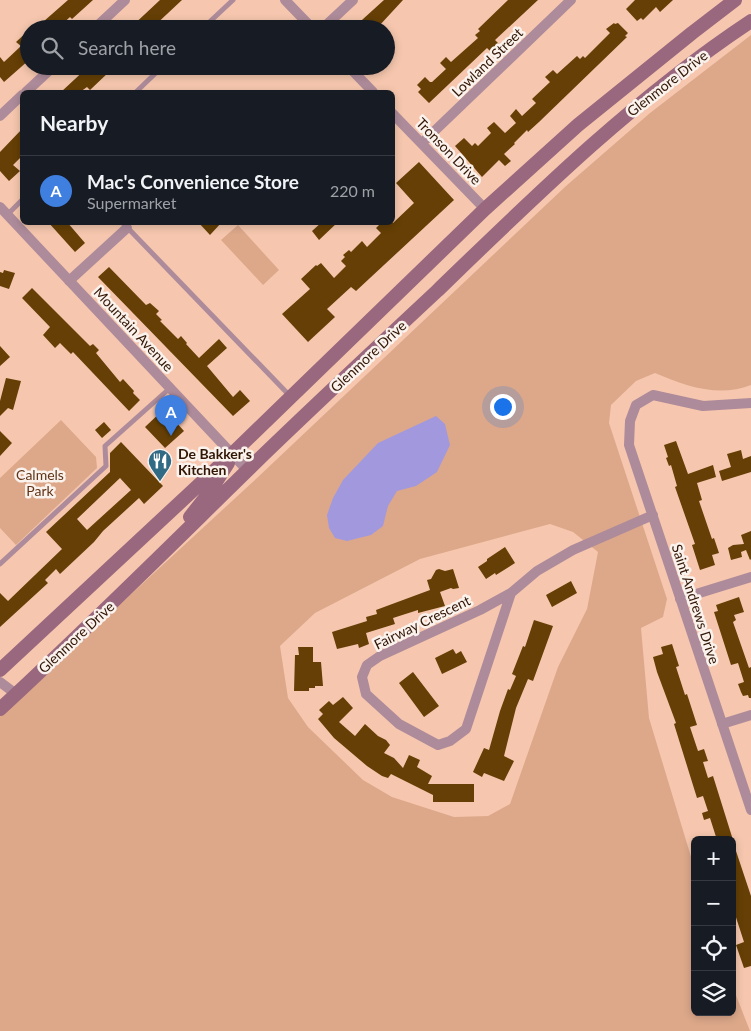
<!DOCTYPE html>
<meta charset="utf-8">
<style>
:root{--surface:#171b24;--page:#242831;--text:#f1f3f6;--muted:#9ea1a6;--line:#363941;--accent:#d93025}
body{margin:0;font-family:Lato,sans-serif;background:var(--page);color:var(--text)}
.controls{position:absolute;right:15px;bottom:15px;display:grid;overflow:hidden;border-radius:8px;box-shadow:0 2px 8px #0003}
.controls button{width:45px;height:45px;display:grid;place-items:center;padding:0;border:0;border-bottom:1px solid var(--line);background:var(--surface);color:var(--text);font:25px sans-serif}
.you{position:absolute;left:502px;top:406px;width:18px;height:18px;margin:-12px;border:4px solid #fff;border-radius:50%;background:#1a73e8;box-shadow:0 0 0 8px #1a73e833}
.badge{display:grid;place-items:center;width:32px;height:32px;border-radius:50%;background:var(--accent);color:#fff;font-size:16px;font-weight:700}
.pin{position:absolute;translate:-50% -41px;filter:drop-shadow(0 1px 2px #0008)}
.pin::after{content:'';position:absolute;top:26px;width:18px;height:15px;background:inherit;clip-path:polygon(0 0,100% 0,50% 100%)}
.list{margin:0;padding:0;list-style:none}
h2{display:flex;justify-content:space-between;align-items:center;height:65px;margin:0;padding:0 20px;font-size:21px}
h2 small{font-size:16px;font-weight:400;color:var(--muted)}
.list li{display:grid;grid-template-columns:32px 1fr auto;gap:15px;align-items:center;box-sizing:border-box;height:70px;padding:0 20px;border-top:1px solid var(--line)}
.list b{display:block;font-size:19px;white-space:nowrap}
.list p{margin:0;font-size:16px;white-space:nowrap;color:var(--muted)}
.list em{font-size:16px;font-style:normal;color:var(--muted)}
.icon{flex:none;width:28px;height:28px;fill:none;stroke:currentColor;stroke-width:2;stroke-linecap:round;stroke-linejoin:round}
.map{position:relative;flex:none;width:751px;height:1031px;overflow:hidden}
.search{position:absolute;background:var(--surface);box-shadow:0 2px 8px #0003;left:20px;top:20px;width:375px;height:55px;display:flex;align-items:center;gap:12px;box-sizing:border-box;padding:0 18px;border-radius:28px;color:var(--muted);font-size:19px}
.panel{position:absolute;background:var(--surface);box-shadow:0 2px 8px #0003;left:20px;top:90px;width:375px;height:135px;border-radius:8px}
.map>svg:first-child{display:block}
</style>
<div class="map">
<svg width="751" height="1031" viewBox="0 0 751 1031">
<rect width="100%" height="100%" fill="#f6c7ae"/>
<path fill="#dda88a" fill-rule="evenodd" d="M751,35V385C719,398 685,386 655,373L636,381L611,405L609,423L667,599L663,617L641,628L649,718L695,870V1012H732V985L750,1031H0V715L257,478L566,186L650,113ZM550,524L573,532L598,552L587,609L558,667L510,804L488,816L454,817L392,797L363,780L308,727L288,698L280,646L315,613L420,559Z
M238,225L279,270L263,285L221,240Z
M61,420L96,457L97,468L16,545L0,528V478Z"/>
<path fill="#a298de" d="M436,416L445,424L450,445L437,472L416,486L397,491L388,506L383,526L371,535L347,541L335,538L329,528L327,515L333,498L343,480L378,443Z"/>
<path fill="#653f05" fill-rule="evenodd" d="M68,0H93L72,19L70,17L57,29H35Z
M160,0H182L151,29H129Z
M384,0H403L379,26L377,24L372,29H352Z
M508,0H538L495,40L499,44L491,52L487,48L429,103L418,92L421,89L417,85L425,77L430,82H432L446,69L440,63L446,57L451,62L478,38L475,35L480,31L478,29Z
M635,0H673L660,12L656,7L643,20L641,18L637,21L626,9Z
M614,23L615,24L618,23L628,33L625,36L627,37L539,122L528,132L527,130L514,143L515,144L504,154L511,161L505,166L499,160L482,177L455,146L464,138L472,146L475,143L478,146L491,133L487,128L494,122L505,133L516,123L510,116L516,109L522,116L536,103L532,99L550,82L545,77L553,70L557,74L577,56L580,59L583,56L585,58L610,33L606,29Z
M29,30V60L4,82L0,77V57L4,62L21,46L16,42Z
M89,66H105L110,71L90,90L87,87L80,92H61Z
M22,129V156L13,165L20,171L9,181L0,171V152Z
M419,162L454,200L356,291L351,287L327,309L335,317L308,342L282,314L310,289L301,279L316,265L317,266L321,263L334,278L346,266L341,261L345,257L343,255L349,250L351,252L362,241L367,247L381,233L376,228L382,222L393,223L414,203L396,183Z
M48,222H67L85,243L75,252Z
M198,222H222L210,235Z
M322,222H338L319,240L312,231Z
M109,267L146,305L150,303L159,311L156,314L162,320L160,321L178,339L181,336L187,343L186,344L199,358L219,339L227,348L207,366L233,397L240,390L250,401L233,416L98,277Z
M4,270L15,273L9,289L0,286V272L3,273Z
M32,288L90,346L93,344L99,350L96,353L120,382L123,379L134,391L133,393L140,400L129,411L73,352L71,354L60,343L55,348L43,335L50,327L22,298Z
M0,346L10,357L0,366Z
M6,378L21,381L13,410L8,408L0,416V401Z
M164,409L184,431L165,448L145,427Z
M104,422L111,430L102,438L95,430Z
M0,431L12,443L0,456Z
M676,441L688,474L713,465L716,477L697,483L702,500L699,501L712,539L714,538L719,553L712,555L715,565L700,570L692,545L695,544L675,487L677,486L671,465L669,466L666,458L668,457L664,445Z
M121,442L163,486L144,504L139,498L103,531L94,542L60,574L56,569L45,580L48,583L0,627V593L8,601L62,549L46,532L110,472V453ZM120,478L131,490L87,530L77,519Z
M741,450L743,459L751,456V472L722,481L719,471L731,467L727,454Z
M751,531V559L750,560L746,550L741,552L742,557L731,560L728,548L733,545L744,544L741,535Z
M505,547L515,563L496,575L495,573L486,579L478,567L487,561V559Z
M439,569L445,571L453,569L459,588L453,589L451,588L440,592L445,606L418,613V610L393,618L395,624L366,633L369,644L359,648L358,644L337,649L332,632L367,621L366,617L377,614L376,610L430,590L427,580L431,579L436,570Z
M571,581L577,593L552,607L546,595Z
M739,597L744,612L734,615L736,620L733,622L749,668L751,667V698H749L748,695L743,696L741,692L738,684L744,682L738,663L731,665L714,612L718,611L716,605Z
M534,620L553,626L533,681L528,679L516,708L504,756L514,761L504,781L484,773L482,777L473,772L484,748L489,750L500,711L508,689L510,690L516,676L512,674L523,646L525,647Z
M672,644L679,666L676,667L685,695L687,694L697,725L690,727L698,751L704,749L708,761L703,762L708,778L713,776L733,840H717L710,818L704,820L702,813L708,811L703,796L697,798L674,724L676,723L657,672L653,657L663,654L661,647Z
M298,647H313V662H321L323,686H315V688H309V691H294L295,655H299Z
M453,649L456,654L461,651L467,662L442,674L435,658Z
M413,672L439,706L424,717L399,683Z
M343,697L353,708L339,722L355,736L365,724L378,736L386,740L390,745L384,753L394,758L403,768L409,755L420,760L417,767L432,776L428,784H474V802H433V795L391,774L388,778L382,776L367,766L334,738L318,719L323,714L319,710L329,701L333,705Z
M732,845H734L751,896V966L744,968L736,945L744,942L732,905Z"/>
<g fill="none" stroke-linecap="round" stroke-linejoin="round">
<path stroke="#ae8b9a" stroke-width="5" d="M202,29L233,0
M136,92L163,66
M7,215L22,200
M122,222L290,396
M0,564L106,466L105,446L170,388"/>
<path stroke="#ae8b9a" stroke-width="10" d="M285,0L313,29
M94,29L125,0
M322,29L353,0
M348,66L373,92
M26,92L54,66
M392,113L485,209
M0,116L22,95
M422,143L571,0
M0,207L248,471
M69,281L127,228
M751,403L703,406L653,395L636,405L630,421L629,445L751,810
M511,593L466,729L450,741L438,745L399,724L366,694L362,677L367,665L380,656L480,610L511,593L537,571L573,550L653,515
M680,599L751,577
M0,682L16,694
M722,724L751,715"/>
<path stroke="#99677e" stroke-width="14" d="M190,517L209,493L228,463
M0,670L232,454L485,209L578,125L692,33L735,0
M0,709C88,628 173,543 258,460C317,403 377,347 437,291C536,195 636,97 751,21"/>
</g>
<defs>
<g id="restaurant-pin" transform="scale(1.25)"><path d="M0 17L-7.5 6A9.5 9.5 0 1 1 7.5 6Z" fill="#316a84" stroke="#faf2ed"/><path d="M-5-6h1v4h1v-4h1v4h1v-4h1v5L-1.5 .5V6h-2V.5L-5-1ZM5-6V6H3V1.5H1.5Q1.5-4 5-6Z" fill="#fff"/></g>
</defs>
<g fill-rule="evenodd">
<use href="#restaurant-pin" x="160" y="461"/>
</g>
<g text-anchor="middle" dominant-baseline="central" stroke-width="5" stroke-linejoin="round" paint-order="stroke">
<g font-size="14" fill="#321605" stroke="#faf2ed">
<text transform="translate(487 62) rotate(-44)">Lowland Street</text>
<text transform="translate(667 83) rotate(-38)">Glenmore Drive</text>
<text transform="translate(449 151) rotate(46)">Tronson Drive</text>
<text transform="translate(134 329) rotate(47)">Mountain Avenue</text>
<text transform="translate(368 356) rotate(-43)">Glenmore Drive</text>
<text transform="translate(696 604) rotate(72)">Saint Andrews Drive</text>
<text transform="translate(422 622) rotate(-26)">Fairway Crescent</text>
<text transform="translate(76 637) rotate(-43)">Glenmore Drive</text>
</g>
<g font-size="14" font-weight="bold" fill="#321605" stroke="#faf2ed" text-anchor="start">
<text x="178" y="453">De Bakker's<tspan x="178" dy="16">Kitchen</tspan></text>
</g>
<g font-size="14" fill="#613316" stroke="#faf2ed">
<text x="40" y="474">Calmels<tspan x="40" dy="16">Park</tspan></text>
</g>
</g>
</svg>
<div class="controls">
<button>+</button>
<button>−</button>
<button><svg class="icon" aria-label="locate" viewBox="0 0 24 24"><circle cx="12" cy="12" r="6"/><path d="M12 2v4M12 18v4M2 12h4M18 12h4"/></svg></button>
<button><svg class="icon" aria-label="layers" viewBox="0 0 24 24"><path d="M12 4l9 5-9 5-9-5zM3 14l9 5 9-5"/></svg></button>
</div>
<div class="you"></div>
<div class="pin badge" style="left:171px;top:436px;background:#3f7fe0">A</div>
<div class="search"><svg class="icon" aria-label="search" viewBox="0 0 24 24"><circle cx="10" cy="10" r="6"/><path d="M15 15l6 6"/></svg>Search here</div>
<section class="panel">
<h2>Nearby<small></small></h2>
<ul class="list">
<li><span class="badge" style="background:#3f7fe0">A</span><div><b>Mac's Convenience Store</b><p>Supermarket</p></div><em>220 m</em></li>
</ul>
</section>
</div>
